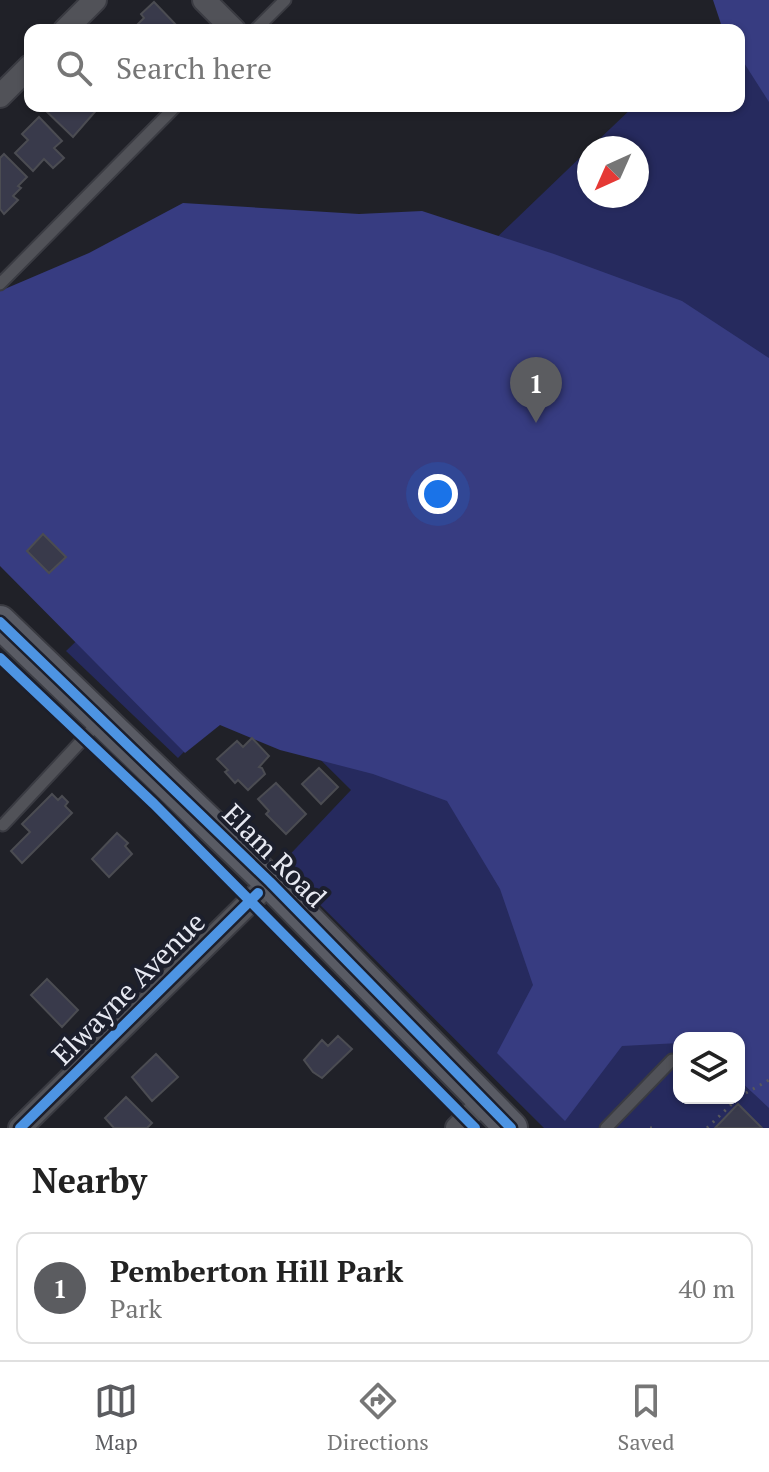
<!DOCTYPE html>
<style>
:root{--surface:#fff;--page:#f2f2f2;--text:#222;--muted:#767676;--line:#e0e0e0;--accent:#5b5c60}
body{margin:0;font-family:"PT Serif",serif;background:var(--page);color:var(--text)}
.controls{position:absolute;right:24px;bottom:24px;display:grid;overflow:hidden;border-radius:16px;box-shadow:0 2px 6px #0004}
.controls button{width:72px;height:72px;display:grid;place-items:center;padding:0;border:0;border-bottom:2px solid var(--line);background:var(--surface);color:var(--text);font:40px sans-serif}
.compass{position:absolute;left:577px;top:136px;width:72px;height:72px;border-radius:50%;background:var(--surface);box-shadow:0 2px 6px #0004;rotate:225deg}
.you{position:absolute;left:438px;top:494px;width:28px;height:28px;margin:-20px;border:6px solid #fff;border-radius:50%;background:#1a73e8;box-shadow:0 0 0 12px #1a73e833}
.badge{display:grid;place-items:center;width:52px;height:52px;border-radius:50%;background:var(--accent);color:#fff;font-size:26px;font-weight:700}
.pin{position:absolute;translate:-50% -66px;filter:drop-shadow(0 2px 4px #0008)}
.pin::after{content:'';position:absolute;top:42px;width:28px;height:24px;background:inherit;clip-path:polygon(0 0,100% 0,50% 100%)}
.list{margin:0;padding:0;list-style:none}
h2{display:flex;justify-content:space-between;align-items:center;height:104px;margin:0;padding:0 32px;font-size:34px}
h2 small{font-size:26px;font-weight:400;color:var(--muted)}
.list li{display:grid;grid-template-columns:52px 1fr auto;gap:24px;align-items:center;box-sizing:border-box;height:112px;margin:0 16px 16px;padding:0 16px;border:2px solid var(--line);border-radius:16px}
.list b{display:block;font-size:30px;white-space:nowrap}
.list p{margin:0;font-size:26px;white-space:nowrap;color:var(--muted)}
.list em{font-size:26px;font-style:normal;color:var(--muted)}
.icon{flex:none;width:44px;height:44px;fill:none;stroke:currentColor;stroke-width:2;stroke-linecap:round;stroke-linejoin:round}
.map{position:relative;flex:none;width:769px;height:1128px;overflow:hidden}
.search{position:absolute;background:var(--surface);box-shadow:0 2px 6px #0004;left:24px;right:24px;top:24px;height:88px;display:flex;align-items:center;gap:20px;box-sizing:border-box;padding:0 28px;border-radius:16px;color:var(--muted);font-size:30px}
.sheet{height:232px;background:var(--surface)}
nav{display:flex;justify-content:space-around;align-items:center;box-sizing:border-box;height:112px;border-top:2px solid var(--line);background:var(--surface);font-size:22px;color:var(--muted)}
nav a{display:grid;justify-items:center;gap:4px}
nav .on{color:var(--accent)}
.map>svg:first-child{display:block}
</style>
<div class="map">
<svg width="769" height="1128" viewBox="0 0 769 1128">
<rect width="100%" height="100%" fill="#202128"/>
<path fill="#262a5e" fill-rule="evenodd" d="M745,0H769V1128H544L280,865L351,790L247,687L178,758L66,651L589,149V196H637V148H590L634,106H739V30H714ZM679,1038H739V1098H679Z"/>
<path fill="#373c81" d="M713,0H769V102L739,55V30H723Z
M183,203L359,214L422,211L554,254L682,301L769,358V1108L739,1080V1038H679V1043L622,1046L565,1121L497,1053L533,985L500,889L447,801L373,774L280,750L220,725L185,753L0,566V291L89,253Z"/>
<path fill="#393a4b" stroke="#4b4c52" stroke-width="2" d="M154,2L179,28L177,30H132L144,18L141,14Z
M49,106H100L73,137L45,110Z
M39,117L62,141L54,148L64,158L53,168L44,159L33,171L15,153L28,140L22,134Z
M4,154L27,177L18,186L21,188L13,196L18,200L4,214L0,209V158Z
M43,534L66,557L49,573L27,551Z
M252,738L269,756L259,767L262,768L265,774L248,790L238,780L235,783L225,772L228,770L217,759L237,741L243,747Z
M319,768L338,787L321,804L302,784Z
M276,783L306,814L286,834L266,814L269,811L258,799Z
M52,794L58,800L62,796L68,802L65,806L72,813L22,863L11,851L30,832L22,824Z
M117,833L128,843L125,846L132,854L109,877L92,859Z
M47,979L78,1010L62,1027L31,995Z
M338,1036L352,1049L322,1078L313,1072L304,1060L322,1040L328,1046Z
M156,1054L178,1077L152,1101L132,1077Z
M126,1097L152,1123L147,1128H114L105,1118Z
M738,1104L762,1128H715Z"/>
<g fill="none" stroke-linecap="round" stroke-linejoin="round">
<g stroke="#3a3b42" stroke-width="15">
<path id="lane" d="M255,30L285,0
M0,284L176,106
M3,825L99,722
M606,1128L672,1060"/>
</g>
<g stroke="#3a3b42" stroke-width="26">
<path id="street" d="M204,0L234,30
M65,30L95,0
M0,96L30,66
M20,1128L270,882
M457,1128L484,1101"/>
</g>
<g stroke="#3a3b42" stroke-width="36">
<path id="secondary" d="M0,622L270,882L511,1128"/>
</g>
<path stroke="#57585d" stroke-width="3" stroke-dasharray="2 6" stroke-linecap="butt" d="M739,1097L769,1080
M650,1128H653
M707,1128L738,1098"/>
<use href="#lane" stroke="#515258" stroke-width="11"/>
<use href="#street" stroke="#515258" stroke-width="22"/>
<use href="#secondary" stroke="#595b64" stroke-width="32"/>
<g stroke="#1c1f2c" stroke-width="15">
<path id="cycleway" d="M0,622L270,882L511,1128
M0,658L154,804L475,1128
M20,1128L258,893"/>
</g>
<use href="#cycleway" stroke="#4d94e3" stroke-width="10"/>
</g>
<g text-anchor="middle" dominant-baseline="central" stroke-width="8" stroke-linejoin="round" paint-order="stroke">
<g font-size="28" fill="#e7e9f2" stroke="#1c1f2c">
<text transform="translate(275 855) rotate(45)">Elam Road</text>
<text transform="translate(128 988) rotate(-45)">Elwayne Avenue</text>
</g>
</g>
</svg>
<div class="controls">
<button><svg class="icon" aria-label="layers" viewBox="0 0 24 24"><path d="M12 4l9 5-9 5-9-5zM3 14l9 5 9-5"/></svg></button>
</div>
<svg class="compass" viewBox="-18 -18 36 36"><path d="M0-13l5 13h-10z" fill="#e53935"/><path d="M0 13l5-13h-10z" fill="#767676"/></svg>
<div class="you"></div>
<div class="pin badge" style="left:536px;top:423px">1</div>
<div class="search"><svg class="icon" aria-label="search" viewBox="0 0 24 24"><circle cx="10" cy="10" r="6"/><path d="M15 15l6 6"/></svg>Search here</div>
</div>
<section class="sheet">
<h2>Nearby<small></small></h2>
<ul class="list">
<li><span class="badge">1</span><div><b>Pemberton Hill Park</b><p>Park</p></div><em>40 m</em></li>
</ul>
</section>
<nav>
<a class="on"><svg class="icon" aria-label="map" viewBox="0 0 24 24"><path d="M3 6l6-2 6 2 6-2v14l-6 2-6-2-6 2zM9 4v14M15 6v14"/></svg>Map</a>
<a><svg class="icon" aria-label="directions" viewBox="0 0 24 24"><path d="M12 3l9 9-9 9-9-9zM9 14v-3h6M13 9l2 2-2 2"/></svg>Directions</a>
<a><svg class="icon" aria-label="saved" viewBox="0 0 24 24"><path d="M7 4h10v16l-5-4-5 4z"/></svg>Saved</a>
</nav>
